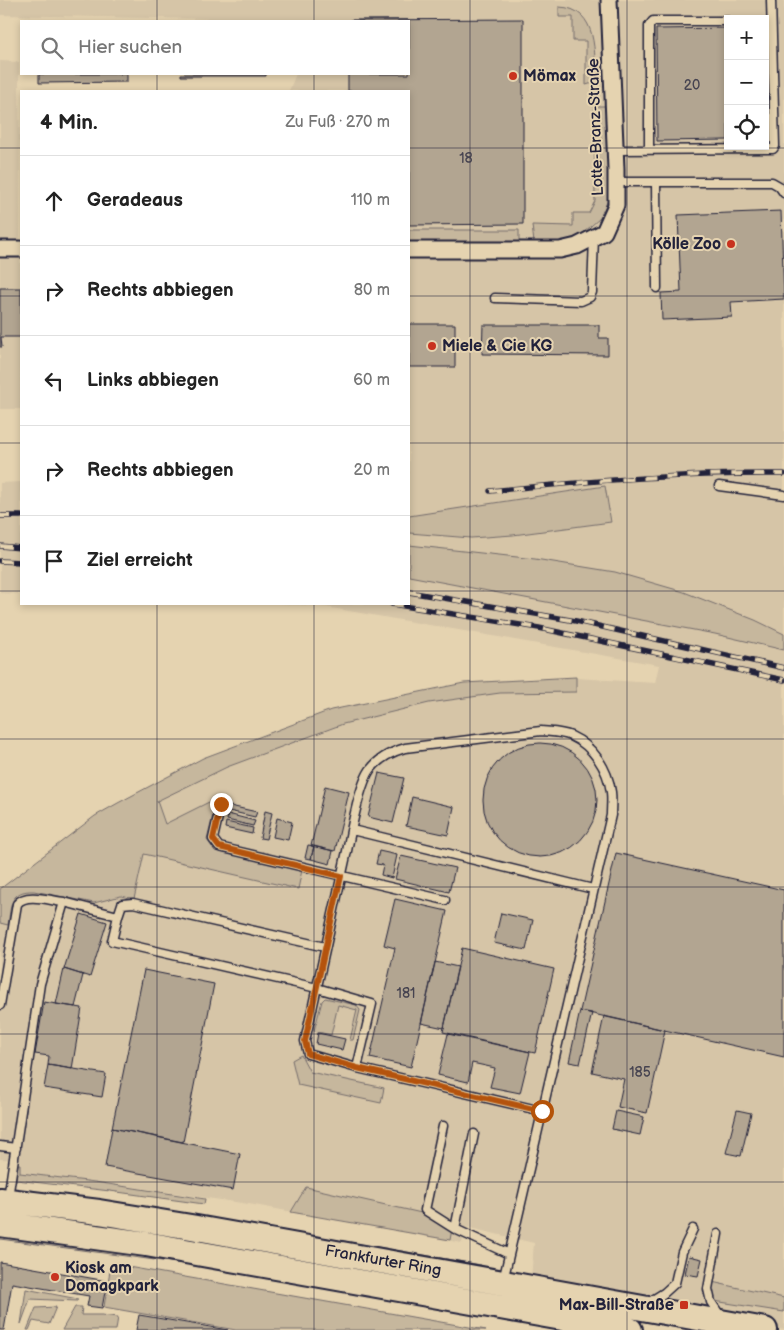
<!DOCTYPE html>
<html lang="de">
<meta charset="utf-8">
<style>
:root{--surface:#fff;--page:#f6f6f6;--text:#222;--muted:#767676;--line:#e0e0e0}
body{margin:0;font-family:"Balsamiq Sans",sans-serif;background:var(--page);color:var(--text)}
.controls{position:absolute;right:15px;top:15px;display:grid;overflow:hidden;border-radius:0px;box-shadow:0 2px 8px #0003}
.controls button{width:45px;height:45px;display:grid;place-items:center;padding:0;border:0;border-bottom:1px solid var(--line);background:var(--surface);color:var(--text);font:25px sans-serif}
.stop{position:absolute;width:15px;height:15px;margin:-11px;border:4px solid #b45309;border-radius:50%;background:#fff}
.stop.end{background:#b45309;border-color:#fff;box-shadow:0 1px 5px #0008}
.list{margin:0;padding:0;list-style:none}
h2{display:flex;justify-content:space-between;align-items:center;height:65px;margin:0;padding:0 20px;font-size:21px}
h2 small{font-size:16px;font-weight:400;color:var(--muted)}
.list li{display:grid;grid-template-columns:32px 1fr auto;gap:15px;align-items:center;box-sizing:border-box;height:90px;padding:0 20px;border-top:1px solid var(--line)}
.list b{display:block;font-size:19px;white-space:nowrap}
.list em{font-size:16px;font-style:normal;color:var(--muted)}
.icon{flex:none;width:28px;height:28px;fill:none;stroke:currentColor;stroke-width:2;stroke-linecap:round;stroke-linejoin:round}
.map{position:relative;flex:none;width:784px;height:1330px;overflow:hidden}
.search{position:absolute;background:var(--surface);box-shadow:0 2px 8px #0003;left:20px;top:20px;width:390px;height:55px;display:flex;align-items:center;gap:12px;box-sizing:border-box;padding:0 18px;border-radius:0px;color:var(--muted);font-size:19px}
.panel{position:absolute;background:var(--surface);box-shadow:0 2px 8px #0003;left:20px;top:90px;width:390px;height:515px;border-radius:0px}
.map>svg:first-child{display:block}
</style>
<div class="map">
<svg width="784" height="1330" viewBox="0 0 784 1330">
<rect width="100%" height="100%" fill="#e5d3b0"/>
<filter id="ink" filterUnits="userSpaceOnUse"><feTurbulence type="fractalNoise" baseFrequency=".02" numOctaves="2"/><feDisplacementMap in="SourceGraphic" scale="10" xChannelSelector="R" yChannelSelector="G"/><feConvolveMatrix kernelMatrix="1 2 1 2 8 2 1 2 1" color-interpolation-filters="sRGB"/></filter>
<g filter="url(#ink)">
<path fill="#d6c5a7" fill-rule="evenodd" d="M0,0H784V1330L531,1279L534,1243L466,1227L462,1243L249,1204L95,1182L19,1173L20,1160L0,1159V890L159,784L465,683L504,680L576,678L655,683L659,665L320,606L281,604H409V533L471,538L513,535L612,522L605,486L409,516V91H289L296,74H409V21H317L0,15ZM728,19H765V146H728Z
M0,61L19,62L21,409H0Z
M21,482V594L0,593V483Z"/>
<path fill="#c6b79d" stroke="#746c6c" d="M559,7C599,8 594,55 596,82L586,85V41H573V17H559Z
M594,106H607L610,195L600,218L582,234L564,242L534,243L532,225L573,226V213H589L595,201Z
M409,230H519V243H409Z
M605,486L611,522L513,535L471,538L409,533V516Z
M409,545L535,559L615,572L684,592L755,620L784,634V650L715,634L409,576Z
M576,677V692L500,693L429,703L343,724L227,767L157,801L165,824L217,798L207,840L215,851L302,870L298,889L144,854L134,899L121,896L94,903L34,891C10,890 11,905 8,925L0,923V889L95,816L118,803L203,758L331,710L464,683Z
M325,998L356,1005L360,1010L353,1040H350L357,1010L338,1005L331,1035L314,1031L322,1001Z
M301,1055L310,1072L384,1088L381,1103L298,1085L292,1060Z
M18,1164H20V1173L95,1182L205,1199L204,1204L110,1191L16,1180Z
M306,1187L426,1214L452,1229L450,1240L291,1212Z
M21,1191L183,1213L481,1265L472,1268Z
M0,1236H12L150,1254L579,1330H556L199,1266L0,1239Z
M111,1264L486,1330H236L104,1307Z
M712,1282L784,1298V1312L714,1301L712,1293Z
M26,1289L78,1299L77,1301L30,1299L21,1324Z
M56,1307L49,1324L33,1321L29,1330H27L36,1308Z
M75,1307H82L81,1315H102L118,1317L116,1330H62Z"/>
<path fill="#b2a591" stroke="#22223b" d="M523,19V224L409,225V91H348V74H409V21H350V20Z
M765,27H767L768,140H765Z
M728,28V140L657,141L656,29Z
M39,74H127V82L39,83Z
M181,74H266V76H181Z
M781,211L784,299L731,302L732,317L662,320L661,293L681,292L678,215Z
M0,288H21V337H1L2,347H0Z
M409,324H455V367H409Z
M483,325H599V338H608V355L482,354Z
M483 800a57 57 0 1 1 114 0a57 57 0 1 1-114 0Z
M379,773L404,778L393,823L368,817Z
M325,786L349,792L335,851L311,846Z
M412,797L454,807L448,835L406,826Z
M230,806L257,812L255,817L229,811Z
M265,811L272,813L266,839L260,838Z
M228,814L255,821L253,826L227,820Z
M277,818L292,822L288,840L273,837Z
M226,822L253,828L252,834L225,828Z
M308,845L314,846L311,859L305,858Z
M314,846L333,851L330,864L311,859Z
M379,851L397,855L392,878L381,875L383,865L376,864Z
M616,853L784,890V1057L580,1011Z
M401,856L455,868L449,892L395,879Z
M395,899L447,911L411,1067L370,1058L395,948L384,945Z
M501,913L533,920L526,950L494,943Z
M81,914L107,922L90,977L64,969Z
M462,948L554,969L535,1053L443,1032Z
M435,962L458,967L444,1028L421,1023Z
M64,969L83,975L75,1007L56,1004Z
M144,970L214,984L183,1142L112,1128Z
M44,1002L82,1008L72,1069L48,1065L49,1056L35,1054Z
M580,1011L592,1013L580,1064L569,1062Z
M604,1016L665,1030L647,1113L618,1107L624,1079L592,1072Z
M318,1033L345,1039L342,1050L316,1044Z
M448,1034L530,1052L520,1093L490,1087L495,1068L472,1063L468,1082L438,1075Z
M48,1065L106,1074L102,1097L44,1088Z
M737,1110L751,1113L741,1156L726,1153Z
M616,1111L644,1117L640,1135L612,1129Z
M112,1128L240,1154L233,1190L105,1167Z
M689,1256L702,1259L698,1276L685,1274Z
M0,1262L107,1281L102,1308L87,1306L89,1296L12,1283L4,1330H0Z
M139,1315L228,1330H136Z"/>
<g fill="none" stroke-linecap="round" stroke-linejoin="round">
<g stroke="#22223b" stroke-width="11">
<path id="service" d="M616,150L773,149L775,146L771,0
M649,150V26L653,21H728
M616,182H772L779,186L784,193
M656,182L657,288
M495,298L581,301L590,297L592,292L594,237
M719,486L784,495
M221,804L213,839L219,847L445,900
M352,830L593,889
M118,916L122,904L133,903L325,947
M0,1005L17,904C26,892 51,901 64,902
M443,1126L425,1210L455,1229
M474,1134L455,1229L509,1254
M0,1146L16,1148
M8,1198L40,984L64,902L118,916L112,941L317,988L372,1004L357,1068
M718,1234L708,1289L711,1302L721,1317
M503,1281L611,815C611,808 612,799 611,792C608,769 593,746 571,736C562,732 551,732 541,731L405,748C391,752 379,758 370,770C359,786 351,831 347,851C333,914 319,978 305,1041L308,1054L357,1068L542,1111
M648,1303L664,1293L675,1283L682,1252L693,1229"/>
</g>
<g stroke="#22223b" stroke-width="19">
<path id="minor" d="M0,249H21
M409,250H560L577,246L604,232L616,205V169L609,0"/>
</g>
<g stroke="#22223b" stroke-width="28">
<path id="primary" d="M0,1200L99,1212L191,1227L765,1330
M0,1224L146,1244L630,1330"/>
</g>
<use href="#service" stroke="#e5d3b0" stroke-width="8"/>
<use href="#minor" stroke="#e5d3b0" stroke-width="15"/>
<use href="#primary" stroke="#e5d3b0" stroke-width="24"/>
<g stroke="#22223b" stroke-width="5.5">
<path id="rail" d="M490,491C588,481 686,473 784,474
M0,516H21
M0,546L21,548
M0,561L21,562
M409,592L576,621L784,668
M392,604L539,628L784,680"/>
</g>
<use href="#rail" stroke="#e5d3b0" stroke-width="4" stroke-dasharray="11" stroke-linecap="butt"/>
</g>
</g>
<g fill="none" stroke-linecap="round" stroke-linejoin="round" filter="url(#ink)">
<path stroke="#b45309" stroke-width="6" d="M221,804L213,839L219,847L341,876L305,1041L308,1054L357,1068L542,1111"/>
</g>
<path fill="none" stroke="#22223b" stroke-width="1" stroke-opacity="0.55" d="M157,0V21M314,0V21M470,0V1330M627,0V1330M157,74V91M314,74V91M0,148H21M409,148H784M0,296H21M409,296H784M0,443H21M409,443H784M0,591H21M409,591H784M157,604V1330M314,604V1330M0,739H784M0,887H784M0,1034H784M0,1182H784"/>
<g fill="#c8321e" stroke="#e5d3b0" stroke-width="2">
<circle cx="513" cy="76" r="5"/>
<circle cx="731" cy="244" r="5"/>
<circle cx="432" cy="346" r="5"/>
<circle cx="55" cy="1277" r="5"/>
<rect x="679" y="1300" width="10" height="10" rx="2.5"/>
</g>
<g text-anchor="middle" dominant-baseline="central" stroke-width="4" stroke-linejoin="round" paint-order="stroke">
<g font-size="14" fill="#464350">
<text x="692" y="85">20</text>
<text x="466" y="158">18</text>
<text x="406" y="993">181</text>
<text x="640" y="1072">185</text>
</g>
<g font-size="16" font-weight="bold" fill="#22223b" stroke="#e5d3b0" text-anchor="start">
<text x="523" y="76">Mömax</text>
<text x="721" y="244" text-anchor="end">Kölle Zoo</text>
<text x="442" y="346">Miele &amp; Cie KG</text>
<text x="65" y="1268">Kiosk am<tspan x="65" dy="18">Domagkpark</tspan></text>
<text x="674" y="1305" text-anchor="end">Max-Bill-Straße</text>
</g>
<g font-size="16" fill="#22223b" stroke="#e5d3b0">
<text transform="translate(596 127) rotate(-92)">Lotte-Branz-Straße</text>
<text transform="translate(383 1261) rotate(10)">Frankfurter Ring</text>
</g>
</g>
</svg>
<div class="controls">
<button>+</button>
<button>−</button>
<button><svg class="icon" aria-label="locate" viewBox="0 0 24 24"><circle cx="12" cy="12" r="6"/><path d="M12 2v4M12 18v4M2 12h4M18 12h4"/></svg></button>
</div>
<div class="stop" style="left:542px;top:1111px"></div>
<div class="stop end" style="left:221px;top:804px"></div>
<div class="search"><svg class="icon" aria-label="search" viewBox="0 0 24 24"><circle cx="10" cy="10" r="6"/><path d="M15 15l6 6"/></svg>Hier suchen</div>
<section class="panel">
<h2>4 Min.<small>Zu Fuß · 270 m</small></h2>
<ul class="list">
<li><svg class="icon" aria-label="ahead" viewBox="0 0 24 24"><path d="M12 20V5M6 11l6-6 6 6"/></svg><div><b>Geradeaus</b></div><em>110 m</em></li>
<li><svg class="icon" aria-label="right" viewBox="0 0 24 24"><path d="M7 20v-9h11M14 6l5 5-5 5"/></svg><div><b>Rechts abbiegen</b></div><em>80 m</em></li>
<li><svg class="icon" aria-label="left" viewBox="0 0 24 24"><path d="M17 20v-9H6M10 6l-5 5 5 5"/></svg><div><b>Links abbiegen</b></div><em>60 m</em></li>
<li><svg class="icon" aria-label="right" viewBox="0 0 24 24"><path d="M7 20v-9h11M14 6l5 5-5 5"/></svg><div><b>Rechts abbiegen</b></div><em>20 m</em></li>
<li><svg class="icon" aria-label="arrive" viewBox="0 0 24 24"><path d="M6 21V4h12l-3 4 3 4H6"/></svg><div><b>Ziel erreicht</b></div></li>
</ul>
</section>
</div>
